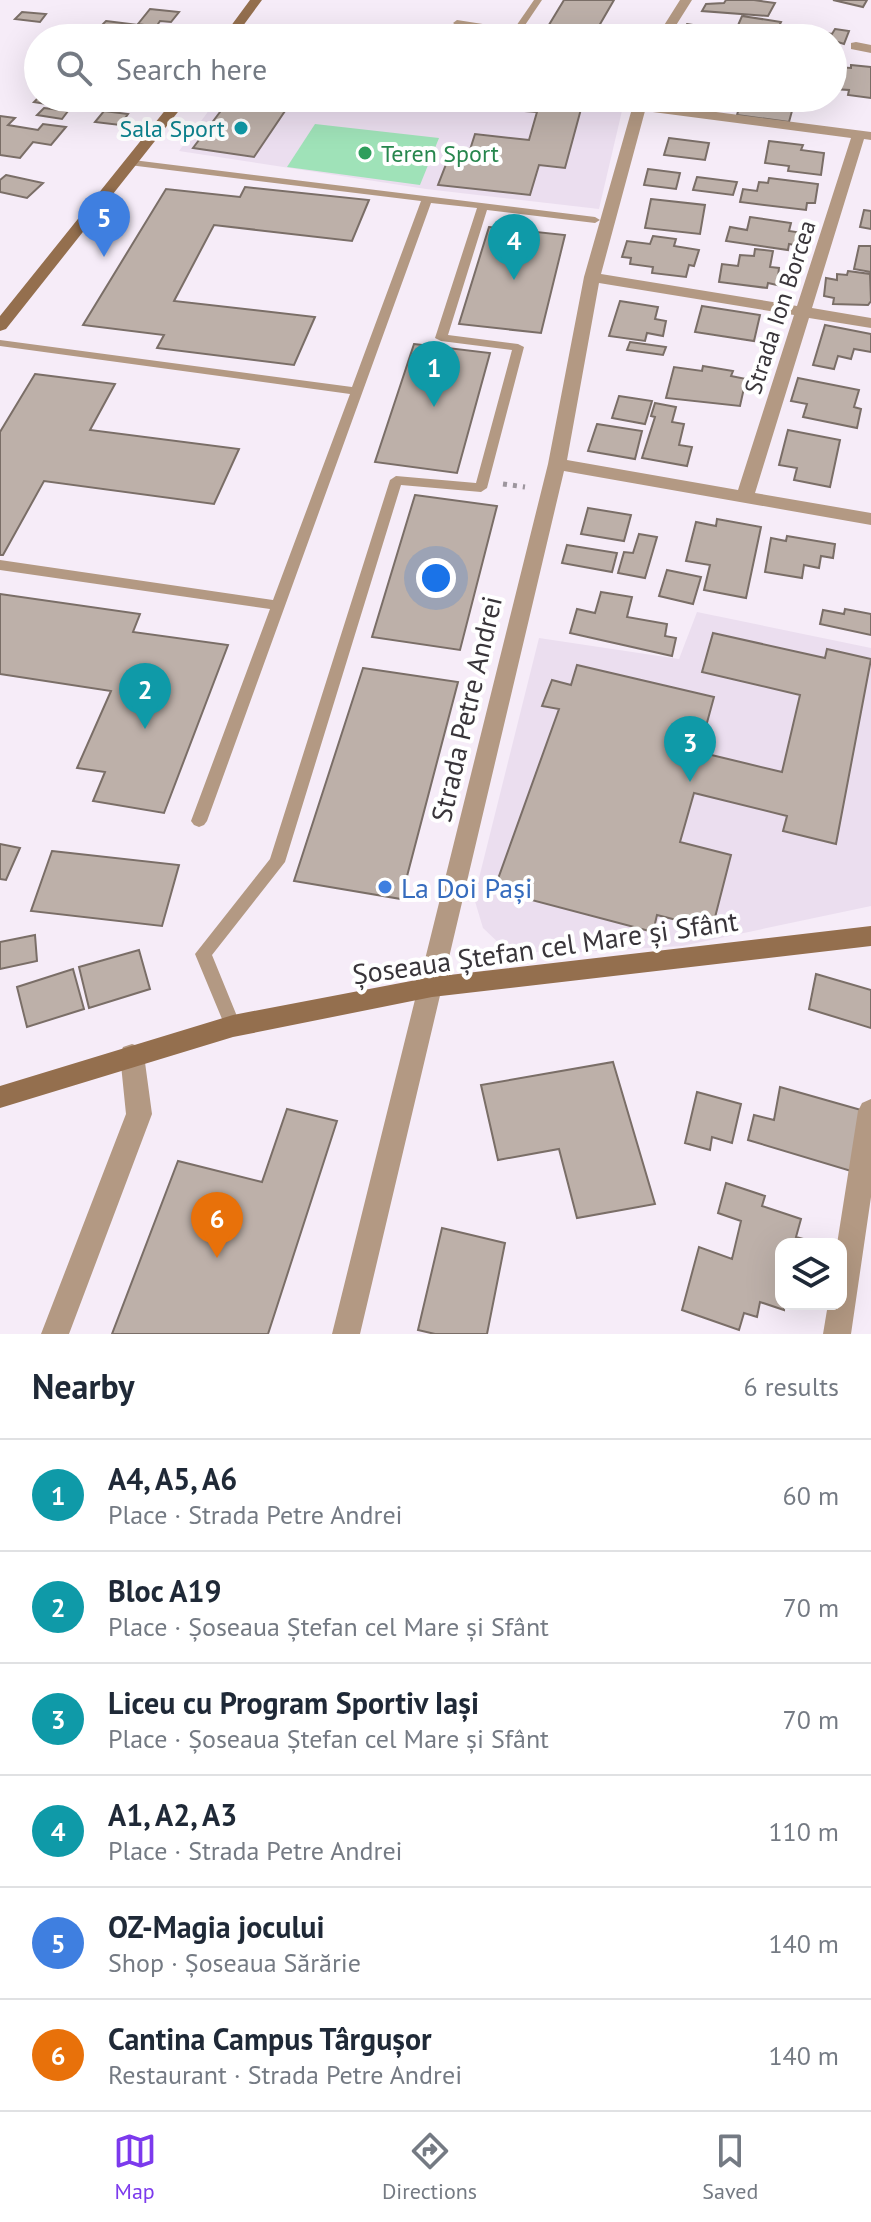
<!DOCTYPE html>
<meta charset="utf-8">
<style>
:root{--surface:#fff;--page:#f2f2f3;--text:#1f2937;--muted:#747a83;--line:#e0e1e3;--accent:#7c3aed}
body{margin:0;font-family:"PT Sans",sans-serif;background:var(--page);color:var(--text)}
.controls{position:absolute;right:24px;bottom:24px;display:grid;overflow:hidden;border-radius:16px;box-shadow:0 8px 32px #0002}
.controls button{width:72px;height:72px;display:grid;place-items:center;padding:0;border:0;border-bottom:2px solid var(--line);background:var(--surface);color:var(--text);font:40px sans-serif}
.you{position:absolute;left:436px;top:578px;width:28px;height:28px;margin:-20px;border:6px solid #fff;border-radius:50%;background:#1a73e8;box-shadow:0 0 0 12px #1a73e833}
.badge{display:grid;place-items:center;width:52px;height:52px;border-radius:50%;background:var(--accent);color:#fff;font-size:26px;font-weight:700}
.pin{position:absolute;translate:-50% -66px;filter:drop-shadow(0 2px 4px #0008)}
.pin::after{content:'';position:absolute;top:42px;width:28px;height:24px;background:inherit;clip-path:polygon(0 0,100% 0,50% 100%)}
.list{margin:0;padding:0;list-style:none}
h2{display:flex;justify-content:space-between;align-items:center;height:104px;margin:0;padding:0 32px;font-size:34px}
h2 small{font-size:26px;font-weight:400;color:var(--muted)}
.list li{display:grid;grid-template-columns:52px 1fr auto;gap:24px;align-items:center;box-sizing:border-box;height:112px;padding:0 32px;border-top:2px solid var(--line)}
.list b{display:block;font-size:30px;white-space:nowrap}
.list p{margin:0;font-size:26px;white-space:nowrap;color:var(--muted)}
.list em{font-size:26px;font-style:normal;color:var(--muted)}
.icon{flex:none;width:44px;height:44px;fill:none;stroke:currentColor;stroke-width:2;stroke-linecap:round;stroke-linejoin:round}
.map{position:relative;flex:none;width:871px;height:1334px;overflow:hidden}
.search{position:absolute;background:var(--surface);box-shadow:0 8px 32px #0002;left:24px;right:24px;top:24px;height:88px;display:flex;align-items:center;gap:20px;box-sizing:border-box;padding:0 28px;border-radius:44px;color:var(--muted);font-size:30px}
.sheet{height:776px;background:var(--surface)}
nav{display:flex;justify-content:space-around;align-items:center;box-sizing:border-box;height:112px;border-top:2px solid var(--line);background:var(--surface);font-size:22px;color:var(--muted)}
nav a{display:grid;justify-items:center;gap:4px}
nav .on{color:var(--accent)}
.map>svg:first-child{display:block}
</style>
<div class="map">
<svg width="871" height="1334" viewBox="0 0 871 1334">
<rect width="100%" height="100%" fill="#f6ecf8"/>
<path fill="#ebdeef" d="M274,25L355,36L370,38H264Z
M218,98H625L599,209L426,189L179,151Z
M697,612L871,648V906L682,946L580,952H528L503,947L483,928L474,898L539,638L679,659Z"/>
<path fill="#9fe2b8" d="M315,124L439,138L420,185L287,167Z"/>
<path fill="#bdb0a9" stroke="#7a6e67" stroke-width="2" d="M564,0H614L592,38H541Z
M726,0H754L775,3L768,16L702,11L706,4L724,3Z
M833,0H867L863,7Z
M150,9L179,12L171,22L160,21L156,27L138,24Z
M22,12L46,14L40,22L15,19Z
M742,16L781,22L779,26L789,27L786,35L736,30Z
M106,21L138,25L131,32L99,28Z
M687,24L717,29L714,35L683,30Z
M77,25L93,27L86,36L69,34Z
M140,28L163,31L158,38H133Z
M835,29L849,31L844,44L819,36L821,32L832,34Z
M99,30L124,34L120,38H92Z
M171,31L202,34L200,38H166Z
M851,65L871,67V98L848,95L849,90L833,89L836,67L851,68Z
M38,98H102L91,111L34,102Z
M333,98H379L374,105Z
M501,98H584L565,168L539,165L530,195L438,185L450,154L468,156L475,134L529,140L537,112L498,109Z
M662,98H729L726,104L704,101L703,105L692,104L690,108L660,103Z
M742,98L773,102L774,98L795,100L789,122L737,115Z
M229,100L287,108L254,157L193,148Z
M44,108L68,111L62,119L37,115Z
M104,111L128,114L120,125L95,122Z
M0,116L15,118L8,125L38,130L43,124L66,127L51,145L33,142L20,158L0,155Z
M669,138L709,143L705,160L664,155Z
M769,141L803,145L801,150L824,153L821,175L788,171L789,166L765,163Z
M648,169L680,173L676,189L644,185Z
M6,175L43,183L27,198L0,192V180Z
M697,177L737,182L733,195L693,190Z
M769,178L818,184L815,203H807L806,210L740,202L743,189L757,191L759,182L768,183Z
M245,187L369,200L352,241L214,225L174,301L315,317L294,365L157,348L164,335L83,325L166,189L240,197Z
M651,199L705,205L700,234L645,228Z
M864,210L871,211V229L860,227Z
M750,217L791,223L789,231L803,233L800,246L789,244L788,250L726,241L730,227L747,230Z
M489,227L565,235L541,333L459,324Z
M653,236L676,239L674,246L699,250L694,266L689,265L686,277L652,273L653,267L630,264L631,258L622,257L627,241L650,244Z
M859,246H871V272L854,269Z
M755,249L773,251L770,267L779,268L777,285L768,283L767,288L719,282L722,264L738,266L740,255L754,256Z
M848,271L870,274L871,301L868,305L833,304L834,298L824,296L826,278L837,280V274L847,275Z
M620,301L658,307L655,319L666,321L663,336L647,333L645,341L609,336Z
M702,306L760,315L754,341L695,332Z
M825,325L871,334V352L854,349L851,359L838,356L834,369L813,365Z
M630,342L666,347L663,355L627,350Z
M414,344L490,353L457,473L375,462Z
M703,366L733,371L731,376L746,379L740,406L666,398L674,367L702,371Z
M35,374L115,384L90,430L239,449L214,504L44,481L3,555H0V432Z
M798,378L859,390L854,407L861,409L857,428L803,417L807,404L791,401Z
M619,396L652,401L645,424L612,418Z
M655,403L676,407L672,422L684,424L679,445L692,447L687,466L642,458L655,417L651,416Z
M597,424L642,431L635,459L588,451Z
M788,430L840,440L830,487L794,480L797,468L779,465Z
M415,495L497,506L460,650L372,637Z
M588,508L631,515L624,541L581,534Z
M717,519L761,527L746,598L704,590L710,565L686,561L696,522L716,526Z
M639,534L657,537L645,578L618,573L624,552L633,553Z
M787,536L835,544L833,558L821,556L819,568L804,565L802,578L765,572L771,538L786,541Z
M567,545L617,553L612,572L562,563Z
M667,570L701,577L693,604L659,596Z
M601,592L632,597L627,617L667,624L665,636L676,638L672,656L570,633L577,609L595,613Z
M0,594L140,614L133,632L228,645L164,813L93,801L105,772L77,768L111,691L0,674Z
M845,609L871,614V635L820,624L823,610L844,614Z
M713,633L825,658L827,649L871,659L836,844L783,831L787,816L694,793L680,842L731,855L712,929L657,915L653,932L494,890L559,709L542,706L552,680L571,685L577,665L714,697L699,752L782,772L800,695L702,672Z
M363,668L458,682L401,899L294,881Z
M0,844L20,848L6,880L0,879Z
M52,851L179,865L162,926L31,911Z
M35,935L37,961L0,969V942Z
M139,950L150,989L89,1008L79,967Z
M73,969L84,1009L27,1027L17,987Z
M816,974L871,990V1028L809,1009Z
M613,1062L655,1204L577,1218L559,1149L498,1160L481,1085Z
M780,1087L861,1110L851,1171L748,1140L754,1115L774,1120Z
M697,1092L741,1104L732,1143L712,1137L710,1150L685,1143Z
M287,1109L337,1121L268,1334H112L178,1161L262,1182Z
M726,1183L765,1196L762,1206L801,1219L796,1237L818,1243L781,1244L784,1310L760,1302L757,1317L744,1313L739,1330L682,1310L699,1247L732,1259L741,1221L718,1213Z
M442,1228L505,1243L487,1334H435L418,1330Z"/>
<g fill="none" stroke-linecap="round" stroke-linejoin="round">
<path stroke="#9d969e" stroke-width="5" stroke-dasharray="4 6" stroke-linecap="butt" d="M503,484L525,487"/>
<path fill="#b39983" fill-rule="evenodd" d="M534,0H542L519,34L457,26L453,23L457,20L514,29Z
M133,160L595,217L600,220L595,223L487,210L448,335L518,344L524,347L487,488L481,492L401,485L285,862L212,955L241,1026L239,1031L233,1033L227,1031L195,954L270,859L390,480L396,476L476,483L512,350L441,341L435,338L477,208L431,203L207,821L204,825L199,827L194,825L191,821L270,609L0,570V560L273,600L350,394L0,346V340L352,387L421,201L129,165V161Z"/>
<path fill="#b39983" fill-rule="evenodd" d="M680,0H692L668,38H656Z
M856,42L871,45V53L851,49V43Z
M635,98H649L647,103L871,132V140L864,139L812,308L871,318V328L809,318L755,493L871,513V525L564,471L360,1334H332L548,464L584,277ZM645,111L851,138L797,306L601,274ZM599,283L794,315L738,490L567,460Z
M132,1044L141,1047L144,1055L152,1114L69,1334H41L126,1114L120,1055L123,1047Z
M871,1099V1197L851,1334H823L828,1304H841V1244H837L858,1111L862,1103Z"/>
<path fill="#946f4e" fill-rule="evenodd" d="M250,0H262L234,38H222Z
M175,98H189L6,329L0,331V316Z
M871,926V946L432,997L233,1037L0,1108V1086L233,1015L432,977Z"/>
</g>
<circle fill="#0f9aa8" stroke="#fff" stroke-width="3" cx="241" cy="128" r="8"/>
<circle fill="#2e9e5b" stroke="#fff" stroke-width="3" cx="365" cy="153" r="8"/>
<circle fill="#3f7fe0" stroke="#fff" stroke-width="3" cx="385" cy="887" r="8"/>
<g text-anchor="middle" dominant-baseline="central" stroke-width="8" stroke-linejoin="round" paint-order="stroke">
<g font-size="24" fill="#0d838f" stroke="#fff" text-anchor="end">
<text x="225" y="128">Sala Sport</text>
</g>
<g font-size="24" fill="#27864d" stroke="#fff" text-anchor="start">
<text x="381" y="153">Teren Sport</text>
</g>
<g font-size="24" fill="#39353a" stroke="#fff">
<text transform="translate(780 307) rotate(-72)">Strada Ion Borcea</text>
</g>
<g font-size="28" fill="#39353a" stroke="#fff">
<text transform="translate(466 709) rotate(-77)">Strada Petre Andrei</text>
<text transform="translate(545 947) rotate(-8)">Șoseaua Ștefan cel Mare și Sfânt</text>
</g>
<g font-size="28" fill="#366cbe" stroke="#fff" text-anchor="start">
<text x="401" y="887">La Doi Pași</text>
</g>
</g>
</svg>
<div class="controls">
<button><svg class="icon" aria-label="layers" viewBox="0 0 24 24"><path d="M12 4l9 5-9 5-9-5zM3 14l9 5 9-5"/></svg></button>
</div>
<div class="you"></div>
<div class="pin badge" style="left:434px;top:407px;background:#0f9aa8">1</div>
<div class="pin badge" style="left:145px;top:729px;background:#0f9aa8">2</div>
<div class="pin badge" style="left:690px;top:782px;background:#0f9aa8">3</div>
<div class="pin badge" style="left:514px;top:280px;background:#0f9aa8">4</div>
<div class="pin badge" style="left:104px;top:257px;background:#3f7fe0">5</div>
<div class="pin badge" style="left:217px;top:1258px;background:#e8710a">6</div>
<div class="search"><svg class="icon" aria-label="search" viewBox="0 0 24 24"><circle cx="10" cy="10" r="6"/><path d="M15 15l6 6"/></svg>Search here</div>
</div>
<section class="sheet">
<h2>Nearby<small>6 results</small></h2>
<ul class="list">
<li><span class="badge" style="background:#0f9aa8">1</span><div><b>A4, A5, A6</b><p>Place · Strada Petre Andrei</p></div><em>60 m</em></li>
<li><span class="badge" style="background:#0f9aa8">2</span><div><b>Bloc A19</b><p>Place · Șoseaua Ștefan cel Mare și Sfânt</p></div><em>70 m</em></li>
<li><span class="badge" style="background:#0f9aa8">3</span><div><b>Liceu cu Program Sportiv Iași</b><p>Place · Șoseaua Ștefan cel Mare și Sfânt</p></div><em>70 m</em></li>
<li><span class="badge" style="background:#0f9aa8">4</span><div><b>A1, A2, A3</b><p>Place · Strada Petre Andrei</p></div><em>110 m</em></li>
<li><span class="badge" style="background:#3f7fe0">5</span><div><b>OZ-Magia jocului</b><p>Shop · Șoseaua Sărărie</p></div><em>140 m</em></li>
<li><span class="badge" style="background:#e8710a">6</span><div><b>Cantina Campus Târgușor</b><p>Restaurant · Strada Petre Andrei</p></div><em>140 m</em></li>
</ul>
</section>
<nav>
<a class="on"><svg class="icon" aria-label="map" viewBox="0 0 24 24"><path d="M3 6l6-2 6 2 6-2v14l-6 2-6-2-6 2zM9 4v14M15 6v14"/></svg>Map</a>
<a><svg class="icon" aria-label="directions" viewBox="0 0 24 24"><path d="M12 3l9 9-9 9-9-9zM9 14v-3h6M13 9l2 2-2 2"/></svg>Directions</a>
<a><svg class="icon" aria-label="saved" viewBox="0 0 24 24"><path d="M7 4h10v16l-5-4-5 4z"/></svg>Saved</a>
</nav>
